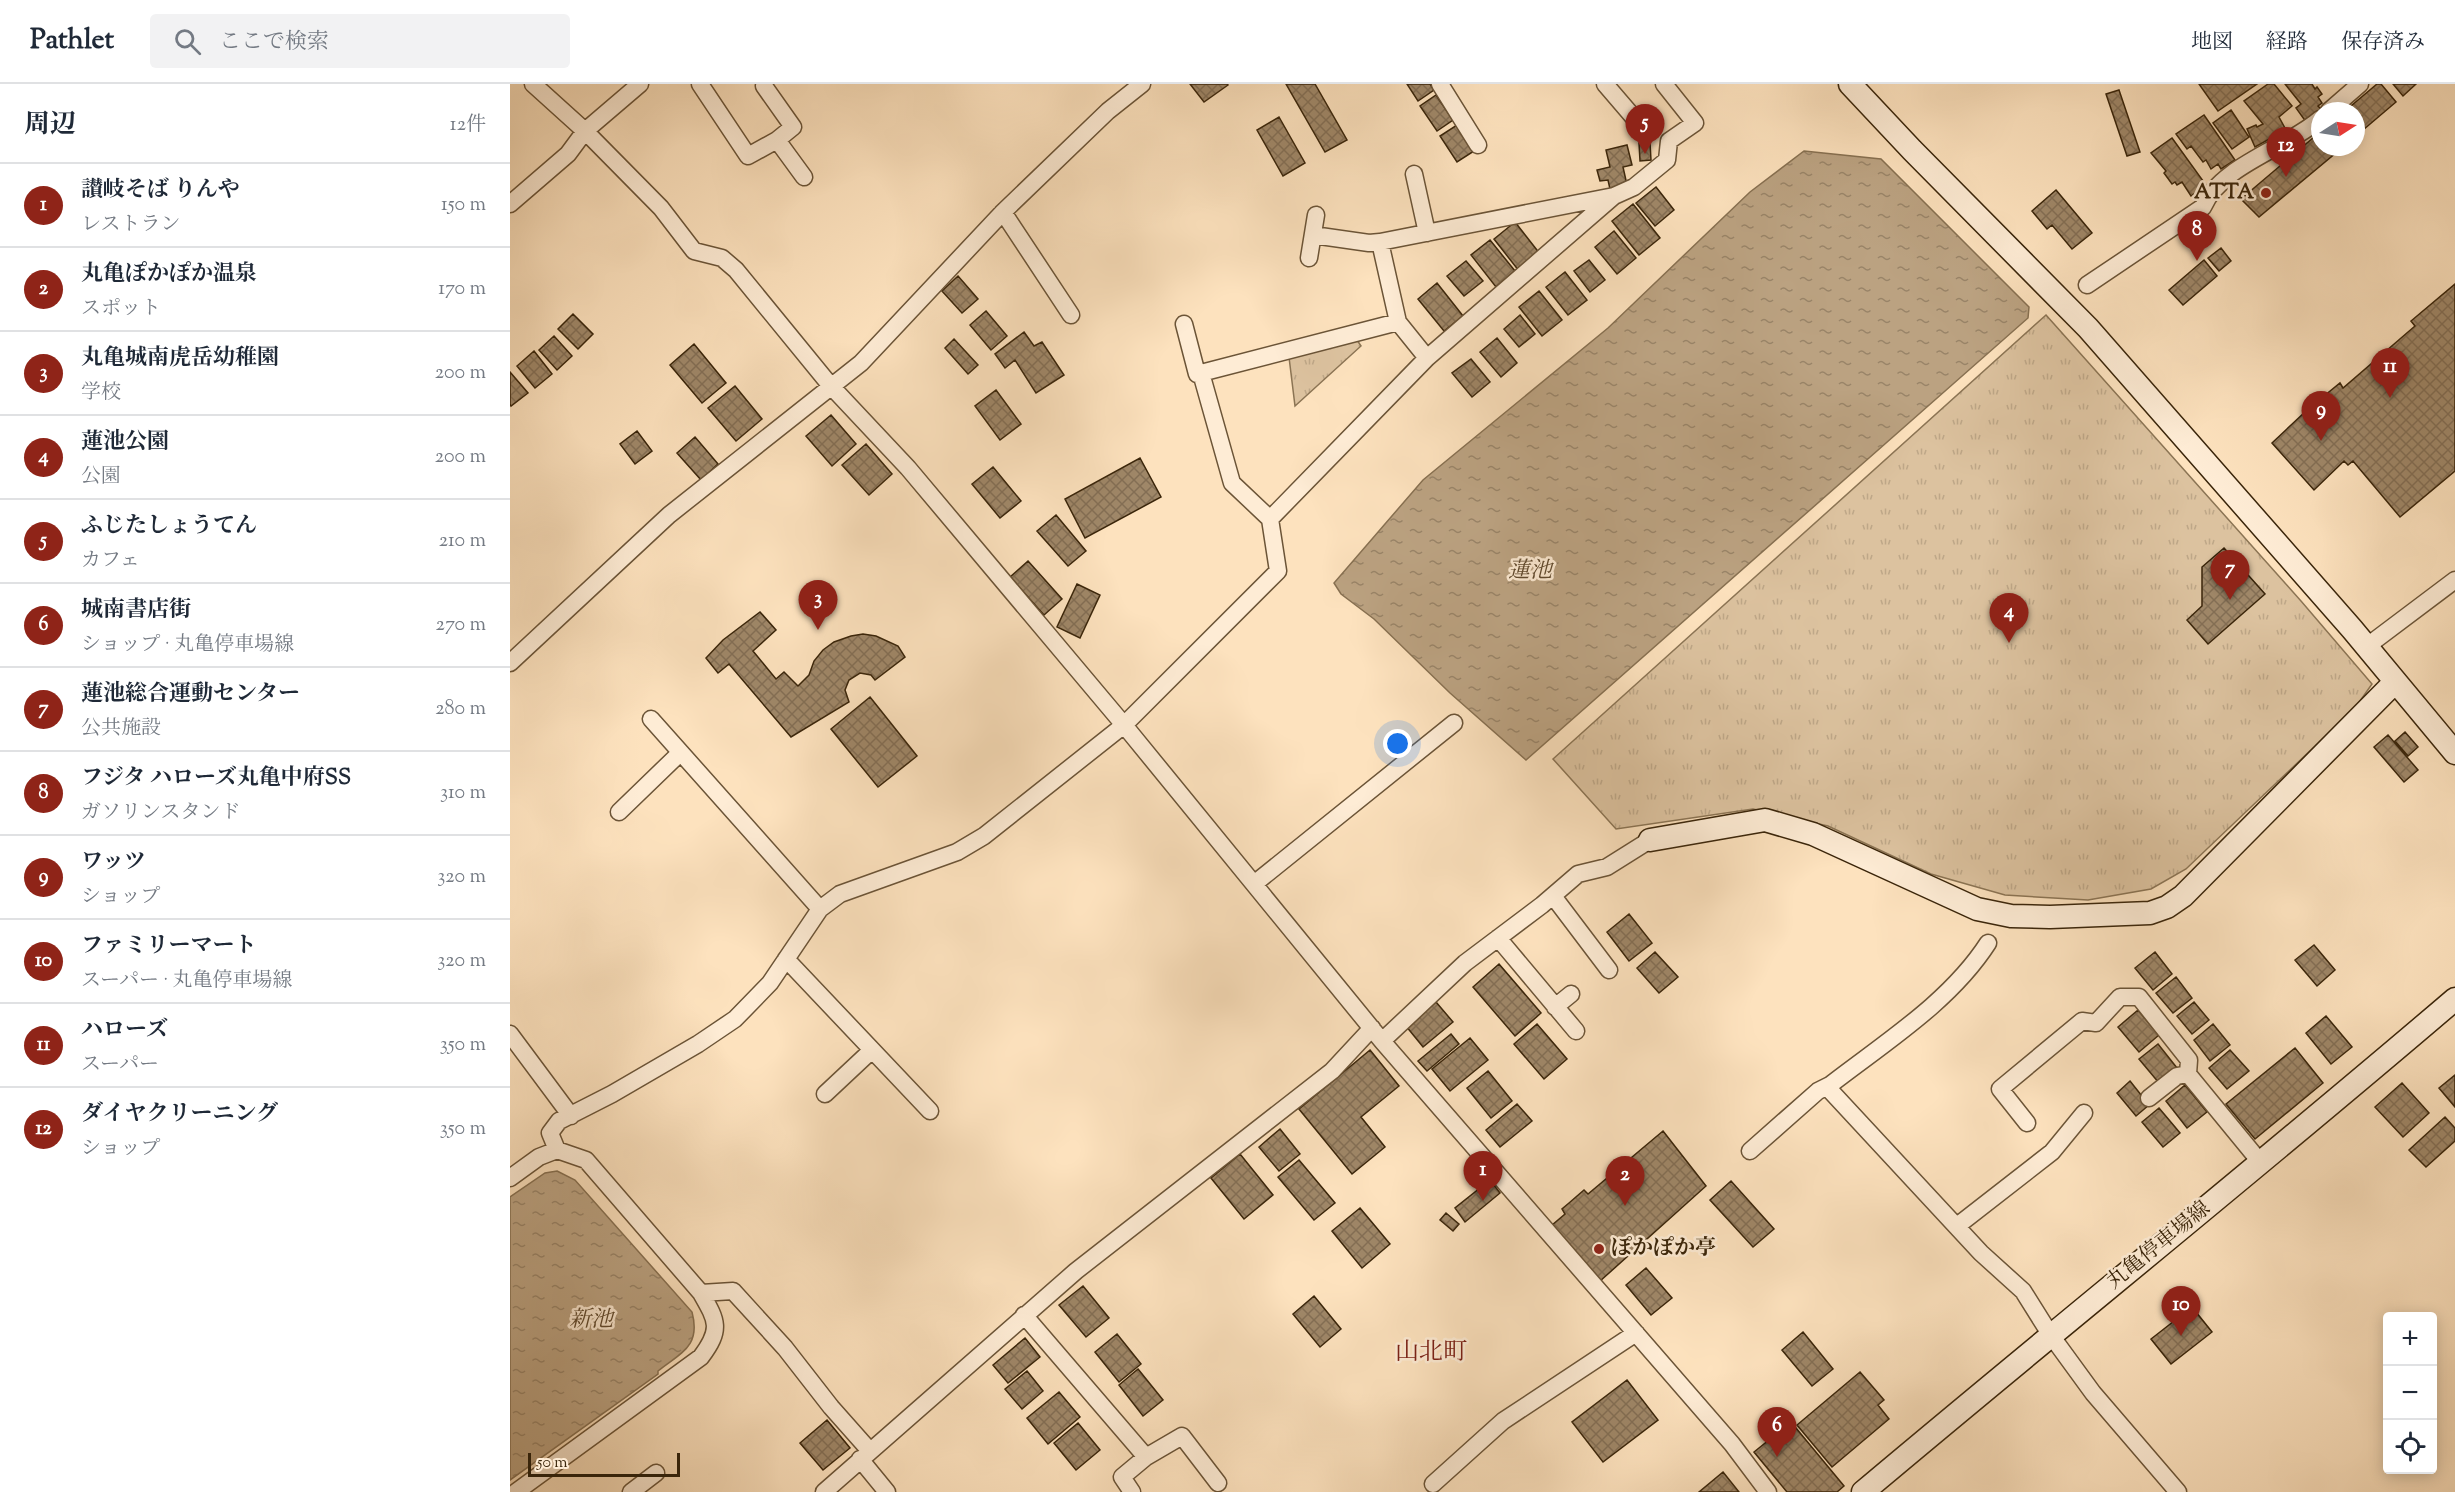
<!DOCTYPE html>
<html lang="ja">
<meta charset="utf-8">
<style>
:root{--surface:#fff;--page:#f2f2f3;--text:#1f2937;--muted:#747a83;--line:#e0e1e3;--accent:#8f2418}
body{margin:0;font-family:"Sorts Mill Goudy","Noto Serif JP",serif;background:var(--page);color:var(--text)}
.controls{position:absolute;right:18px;bottom:18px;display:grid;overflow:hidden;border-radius:6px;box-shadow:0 3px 15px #0003}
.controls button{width:54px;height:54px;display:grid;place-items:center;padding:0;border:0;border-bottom:2px solid var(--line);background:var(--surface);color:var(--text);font:30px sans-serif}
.compass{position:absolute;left:1801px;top:18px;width:54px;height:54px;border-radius:50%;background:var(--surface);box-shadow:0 3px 15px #0003;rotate:78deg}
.scale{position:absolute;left:18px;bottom:15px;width:152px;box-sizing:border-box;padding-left:6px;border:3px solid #3a250a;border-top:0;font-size:16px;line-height:21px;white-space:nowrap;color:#3a250a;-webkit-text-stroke:4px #feecd5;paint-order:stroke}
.you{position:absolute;left:888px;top:660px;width:21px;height:21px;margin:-15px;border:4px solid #fff;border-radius:50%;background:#1a73e8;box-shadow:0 0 0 9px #1a73e833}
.badge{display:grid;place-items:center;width:39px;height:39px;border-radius:50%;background:var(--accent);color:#fff;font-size:20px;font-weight:700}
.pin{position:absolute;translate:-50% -50px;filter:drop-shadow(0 2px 3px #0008)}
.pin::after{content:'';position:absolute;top:32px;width:21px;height:18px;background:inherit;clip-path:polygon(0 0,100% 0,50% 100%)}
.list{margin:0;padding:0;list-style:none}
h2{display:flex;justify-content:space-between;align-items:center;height:78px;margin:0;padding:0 24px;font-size:26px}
h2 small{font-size:20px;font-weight:400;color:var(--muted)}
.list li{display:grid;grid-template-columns:39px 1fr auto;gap:18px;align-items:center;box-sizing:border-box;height:84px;padding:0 24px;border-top:2px solid var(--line)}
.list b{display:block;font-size:22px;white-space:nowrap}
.list p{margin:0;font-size:20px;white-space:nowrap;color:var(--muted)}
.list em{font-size:20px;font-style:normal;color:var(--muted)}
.icon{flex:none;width:33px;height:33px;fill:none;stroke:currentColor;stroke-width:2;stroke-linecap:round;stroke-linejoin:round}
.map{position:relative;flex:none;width:1945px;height:1408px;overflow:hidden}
header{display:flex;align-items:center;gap:36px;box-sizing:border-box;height:84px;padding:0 30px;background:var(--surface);border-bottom:2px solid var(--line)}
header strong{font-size:28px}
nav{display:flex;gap:33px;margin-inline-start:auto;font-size:21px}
.search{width:420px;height:54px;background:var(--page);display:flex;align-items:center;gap:15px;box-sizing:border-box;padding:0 21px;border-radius:6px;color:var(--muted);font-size:22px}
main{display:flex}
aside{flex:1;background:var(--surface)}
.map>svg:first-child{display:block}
</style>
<header>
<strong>Pathlet</strong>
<div class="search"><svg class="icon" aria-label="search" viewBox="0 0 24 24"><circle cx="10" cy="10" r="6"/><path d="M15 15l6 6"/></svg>ここで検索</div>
<nav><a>地図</a><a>経路</a><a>保存済み</a></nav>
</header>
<main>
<aside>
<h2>周辺<small>12件</small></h2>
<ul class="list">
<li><span class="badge">1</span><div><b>讃岐そば りんや</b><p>レストラン</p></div><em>150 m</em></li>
<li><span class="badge">2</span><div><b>丸亀ぽかぽか温泉</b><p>スポット</p></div><em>170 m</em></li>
<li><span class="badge">3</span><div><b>丸亀城南虎岳幼稚園</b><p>学校</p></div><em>200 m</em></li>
<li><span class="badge">4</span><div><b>蓮池公園</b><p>公園</p></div><em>200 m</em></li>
<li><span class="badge">5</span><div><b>ふじたしょうてん</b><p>カフェ</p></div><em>210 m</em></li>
<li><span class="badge">6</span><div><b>城南書店街</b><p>ショップ · 丸亀停車場線</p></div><em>270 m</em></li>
<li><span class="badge">7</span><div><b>蓮池総合運動センター</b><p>公共施設</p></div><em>280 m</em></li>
<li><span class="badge">8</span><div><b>フジタ ハローズ丸亀中府SS</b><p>ガソリンスタンド</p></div><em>310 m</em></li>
<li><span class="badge">9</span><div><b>ワッツ</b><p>ショップ</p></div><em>320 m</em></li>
<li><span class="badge">10</span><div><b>ファミリーマート</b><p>スーパー · 丸亀停車場線</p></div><em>320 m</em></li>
<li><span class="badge">11</span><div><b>ハローズ</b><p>スーパー</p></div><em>350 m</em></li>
<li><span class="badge">12</span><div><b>ダイヤクリーニング</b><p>ショップ</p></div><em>350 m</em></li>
</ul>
</aside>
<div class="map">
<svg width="1945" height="1408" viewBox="0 0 1945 1408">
<defs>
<pattern id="park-tufts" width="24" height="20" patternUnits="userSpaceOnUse" patternTransform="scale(1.5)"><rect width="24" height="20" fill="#dcc29f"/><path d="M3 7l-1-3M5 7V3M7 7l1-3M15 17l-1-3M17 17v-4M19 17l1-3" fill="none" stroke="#bea788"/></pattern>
<pattern id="water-ripples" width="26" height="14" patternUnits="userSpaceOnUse" patternTransform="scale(1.5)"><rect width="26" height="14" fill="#bba281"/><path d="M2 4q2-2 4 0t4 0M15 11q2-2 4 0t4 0" fill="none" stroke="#998468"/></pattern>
<pattern id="building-cross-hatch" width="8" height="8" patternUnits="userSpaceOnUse" patternTransform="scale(1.5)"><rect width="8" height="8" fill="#9f8768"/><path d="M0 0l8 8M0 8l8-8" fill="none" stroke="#836e54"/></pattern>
</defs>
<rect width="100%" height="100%" fill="#fde2be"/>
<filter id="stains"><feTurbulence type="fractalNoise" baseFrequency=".00333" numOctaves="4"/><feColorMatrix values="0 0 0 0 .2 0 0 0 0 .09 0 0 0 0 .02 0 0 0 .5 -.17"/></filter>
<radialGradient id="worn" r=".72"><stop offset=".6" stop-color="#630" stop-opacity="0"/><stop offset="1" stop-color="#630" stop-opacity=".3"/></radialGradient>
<path fill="url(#park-tufts)" stroke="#8b7454" stroke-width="1.5" d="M1536,231L1791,517L1862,600L1845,624L1676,785L1641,805L1578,816L1495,811L1421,790L1318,742L1243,725L1106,745L1043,675Z
M847,256L851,262L785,322L779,273Z"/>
<path fill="url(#water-ripples)" stroke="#877051" stroke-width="1.5" d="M1294,67L1371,75L1519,223L1518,234L1016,676L940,609L864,535L831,510L824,499L913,396L1098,244L1240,108Z
M47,1087L65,1096L182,1228C191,1262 172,1268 148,1287V1290L0,1396V1113L35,1089Z"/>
<path fill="url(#building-cross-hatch)" stroke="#3a250a" stroke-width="1.5" d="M680,0H717L718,1L694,18Z
M776,0H805L837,56L815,68Z
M897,0H920L924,6L908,17Z
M1689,0H1747L1708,27Z
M1758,0H1764L1782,22L1769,33L1776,46L1745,63L1737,45L1746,41L1747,43L1753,40L1734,17Z
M1775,0H1802L1805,5L1807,3L1812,10L1808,13L1812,19L1808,22L1811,25L1796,38L1786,24L1791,20Z
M1867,0H1871L1886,18L1846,52V27H1835Z
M1883,0H1906L1893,12Z
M1609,6L1630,68L1617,72L1596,10Z
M926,11L943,36L927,47L910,22Z
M1721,26L1739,53L1722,65L1703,39Z
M1694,31L1725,76L1711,85L1708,80L1701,85L1696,76L1693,78L1681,62L1677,65L1666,50Z
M769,33L795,79L773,92L747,46Z
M947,41L964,67L947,78L930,52Z
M1810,48V63H1833L1749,133L1731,115Z
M1662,54L1696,101L1681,112L1672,98L1667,101L1665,98L1662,100L1654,89L1656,87L1641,69Z
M1129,59H1140L1141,76L1130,77Z
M1117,61L1122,81L1113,83L1117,101L1100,105L1098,96L1090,97L1087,86L1100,83L1096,66Z
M1146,103L1164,126L1145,142L1126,119Z
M1546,106L1582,149L1562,165L1542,141L1537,145L1522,127Z
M1123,120L1150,154L1129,171L1102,137Z
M1005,138L1030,170L1009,187L984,155Z
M1104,147L1126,174L1107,190L1085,163Z
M980,156L1005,187L986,203L961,171Z
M1711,164L1721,177L1709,187L1698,174Z
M1079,176L1095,196L1080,208L1064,187Z
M1694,176L1707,192L1673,221L1659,206Z
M956,177L973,197L954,212L937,192Z
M1055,188L1077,216L1058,231L1036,203Z
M448,192L468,215L452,229L432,207Z
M927,199L953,232L934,247L908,215Z
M1945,200V387L1890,433L1843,377L1838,381L1834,377L1804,406L1762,359L1797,326L1801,331L1818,317L1814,312L1830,299L1833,304L1905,242L1901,237Z
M1029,207L1052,236L1032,252L1009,223Z
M476,227L497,252L481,266L460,241Z
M63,230L83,250L68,265L48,245Z
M1010,231L1025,250L1009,263L994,245Z
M514,248L524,262L532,258L554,291L526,309L505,276L495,284L485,270Z
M44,252L62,272L47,286L29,266Z
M987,254L1007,279L991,293L970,268Z
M444,255L468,281L458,290L435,264Z
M184,260L216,299L192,319L160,281Z
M24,267L42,290L25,304L7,282Z
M961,275L980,298L962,313L942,289Z
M0,288L18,309L1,322L0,320Z
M225,302L252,335L226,357L198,324Z
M486,306L511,340L490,356L465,322Z
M321,331L346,360L322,382L296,352Z
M127,347L142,367L125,380L110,360Z
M185,353L208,380L191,396L167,369Z
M356,360L382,390L359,411L332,381Z
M630,374L651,413L575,454L555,415Z
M483,383L511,417L490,434L462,400Z
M546,431L576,467L558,482L527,447Z
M1714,464L1755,510L1698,560L1677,536L1692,522V483Z
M518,477L552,515L534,531L500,493Z
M567,500L590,511L570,554L547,543Z
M250,528L266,546L243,567L266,595L274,588L288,602L299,591L304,577L313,566L324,558L341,552L353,550L366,552L388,562L395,573L365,596L361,591L350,589L339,596L335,606L339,618L281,653L219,580L208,589L196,574L213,556Z
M360,613L407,672L368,703L321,645Z
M1895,648L1908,663L1898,672L1885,657Z
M1878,651L1908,686L1894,698L1864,663Z
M1119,830L1142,859L1119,877L1097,848Z
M1804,861L1825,886L1807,902L1785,876Z
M1145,868L1168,893L1149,909L1127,884Z
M1645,868L1662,890L1643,906L1625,884Z
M989,880L1031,929L1005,952L963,903Z
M1666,893L1682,914L1663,929L1646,909Z
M926,918L943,938L913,963L896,942Z
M1684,918L1699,936L1682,950L1667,932Z
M1628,926L1649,951L1629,968L1608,943Z
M1816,932L1842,963L1821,980L1796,949Z
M1027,940L1057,975L1034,995L1004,960Z
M1703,940L1720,961L1700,977L1684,956Z
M941,950L949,960L917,987L908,977Z
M960,954L978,976L940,1007L922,985Z
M1648,960L1667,984L1649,999L1629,975Z
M1785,964L1813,999L1745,1055L1716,1020Z
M860,966L889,1002L851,1033L875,1063L842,1090L789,1025Z
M1720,966L1739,987L1717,1005L1699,984Z
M978,987L1002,1017L981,1034L957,1004Z
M1945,991V1023L1929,1004Z
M1620,997L1639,1021L1626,1032L1607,1009Z
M1892,999L1919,1029L1893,1053L1865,1023Z
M1675,1001L1697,1028L1677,1044L1656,1017Z
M1007,1020L1022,1037L990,1063L976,1046Z
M1649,1024L1670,1049L1653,1063L1632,1038Z
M1935,1033L1945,1044V1057L1916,1083L1899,1066Z
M770,1045L790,1070L769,1087L749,1063Z
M1153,1047L1196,1102L1089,1198L1042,1141L1055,1130L1052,1125L1059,1119L1074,1106L1078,1110Z
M730,1070L763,1111L734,1135L701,1094Z
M789,1076L825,1119L804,1136L768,1093Z
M980,1096L990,1109L955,1138L945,1124Z
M1221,1097L1264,1145L1243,1163L1200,1116Z
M850,1124L880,1160L852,1184L822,1147Z
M936,1129L949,1140L943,1147L930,1136Z
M1136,1184L1162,1214L1141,1231L1116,1201Z
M573,1202L599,1234L576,1253L549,1221Z
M804,1212L831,1245L810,1263L783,1230Z
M1682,1223L1702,1248L1661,1280L1641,1255Z
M1293,1248L1323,1285L1302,1302L1272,1266Z
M607,1250L631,1280L609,1298L585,1268Z
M515,1254L530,1273L498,1299L483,1281Z
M628,1285L653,1316L633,1332L609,1301Z
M517,1287L533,1307L512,1325L495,1305Z
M1350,1288L1374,1316L1368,1321L1379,1335L1322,1383L1287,1341Z
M1117,1296L1148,1336L1093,1378L1062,1338Z
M549,1308L570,1333L538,1360L517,1334Z
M317,1336L340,1364L313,1386L290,1359Z
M1281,1338L1334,1402L1327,1408H1277L1244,1368Z
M568,1339L590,1366L566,1386L544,1359Z
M1213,1388L1229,1408H1189Z"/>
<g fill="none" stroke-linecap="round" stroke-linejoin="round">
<g stroke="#6b5437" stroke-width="19">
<path id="street" d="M23,0L75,47L151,124L184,167L212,174L226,186L320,301L398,384L614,641L872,957L1222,1360L1258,1408
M190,0L238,72L267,56L283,43L254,2
M930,0L968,61
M1095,0L1125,35
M1819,27L1850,0
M267,56L294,93
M904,90L917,149
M1104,112L1124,103L1157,76L1159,57L1185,39L1154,0
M0,120L58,70L75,47L130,0
M493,128L561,231
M803,151L859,159L870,158
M799,174L806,131
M1577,201L1693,123C1711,81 1777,64 1810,35
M888,238L917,274
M674,240L687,290L691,289
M1856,563L1945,496
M0,579L159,431L351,279L493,128L598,27L632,0
M141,635L310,825
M109,728L170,669
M744,800L944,639
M1043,812L1099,886
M988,854L1066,947
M276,875L420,1027
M1045,923L1061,910
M0,950L61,1032
M872,957L955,879L1032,821L1068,790L1097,783L1140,756
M1317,1003L1471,1169L1513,1207L1540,1250L1583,1309L1668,1408
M315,1010L362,966
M1639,1014L1667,992L1678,990
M1517,1039L1490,1005L1572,937L1586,939L1610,913H1629L1679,976L1678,990L1751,1079
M47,1066L40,1049L49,1037L102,1010L188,960L225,935L260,899L310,825L330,810L447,768L474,752L614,641L768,487L760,435L917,274L1104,112L870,158L888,238L691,289L722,399L760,435
M1240,1067L1308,1007L1320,1001C1374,959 1440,918 1478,859
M0,1094L29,1073L47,1066L76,1076L191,1209C207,1237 212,1245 191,1273L6,1408
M1447,1142L1542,1068L1574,1029
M191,1209L223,1207L275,1264L321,1323L360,1367
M514,1231L636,1373L612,1393L622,1408
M636,1373L672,1352L708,1399
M350,1375L377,1408
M923,1400L993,1337L1126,1249
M121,1408L146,1389
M314,1408L566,1187L822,987L862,944"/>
</g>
<g stroke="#3a250a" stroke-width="25">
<path id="secondary" d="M1340,0L1402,66L1578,244L1842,545L1945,669
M1140,756L1255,736L1303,750L1467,825L1501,832L1540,833L1640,829L1657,823L1673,812L1885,598
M1353,1408C1549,1243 1750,1082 1945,915"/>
</g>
<use href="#street" stroke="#feecd5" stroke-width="16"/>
<use href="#secondary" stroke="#feecd5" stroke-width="22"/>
</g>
<g fill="#8f2418" stroke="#feecd5" stroke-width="2">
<circle cx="1756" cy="109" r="6"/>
<circle cx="1089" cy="1165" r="6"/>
</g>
<g text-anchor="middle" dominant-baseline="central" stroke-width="5" stroke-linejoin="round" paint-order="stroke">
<g font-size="21" font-weight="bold" fill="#3a250a" stroke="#feecd5" text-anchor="end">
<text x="1744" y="109">ATTA</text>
<text x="1101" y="1165" text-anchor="start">ぽかぽか亭</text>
</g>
<g font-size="21" fill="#3a250a" stroke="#feecd5">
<text transform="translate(1649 1162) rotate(-39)">丸亀停車場線</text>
</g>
<g font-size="22" font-style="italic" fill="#614a2e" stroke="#feecd5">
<text x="1020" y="488">蓮池</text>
<text x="81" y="1237">新池</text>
</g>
<g font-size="24" fill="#7a1f14" stroke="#feecd5">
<text x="921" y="1269">山北町</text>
</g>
</g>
<rect width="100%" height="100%" filter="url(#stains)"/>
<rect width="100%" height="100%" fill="url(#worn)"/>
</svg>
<div class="controls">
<button>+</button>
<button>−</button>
<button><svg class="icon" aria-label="locate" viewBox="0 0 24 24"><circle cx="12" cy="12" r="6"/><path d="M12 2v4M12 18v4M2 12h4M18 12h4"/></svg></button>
</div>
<svg class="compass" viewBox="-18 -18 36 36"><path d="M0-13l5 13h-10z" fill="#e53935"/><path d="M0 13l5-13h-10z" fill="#747a83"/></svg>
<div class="scale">50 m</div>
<div class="you"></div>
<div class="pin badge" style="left:973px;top:1117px">1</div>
<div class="pin badge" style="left:1115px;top:1122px">2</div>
<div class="pin badge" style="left:308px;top:546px">3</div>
<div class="pin badge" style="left:1499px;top:559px">4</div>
<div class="pin badge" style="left:1135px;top:70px">5</div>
<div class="pin badge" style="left:1267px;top:1373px">6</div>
<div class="pin badge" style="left:1720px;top:516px">7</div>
<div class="pin badge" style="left:1687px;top:177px">8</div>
<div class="pin badge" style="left:1811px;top:357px">9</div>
<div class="pin badge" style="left:1671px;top:1252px">10</div>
<div class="pin badge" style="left:1880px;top:314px">11</div>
<div class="pin badge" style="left:1776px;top:93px">12</div>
</div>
</main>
